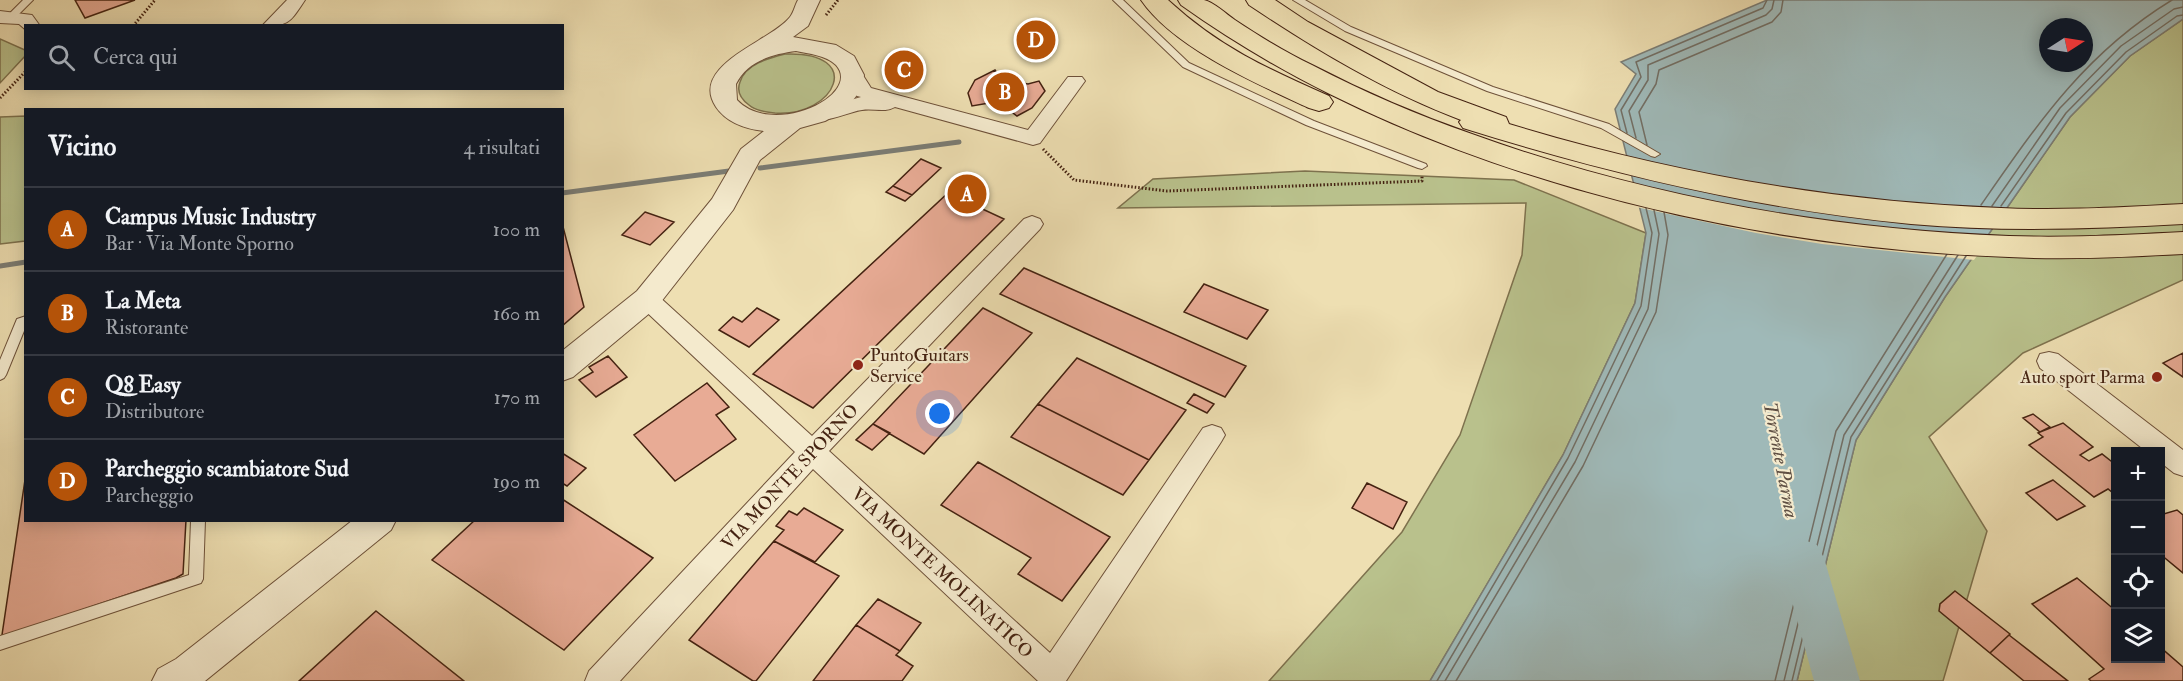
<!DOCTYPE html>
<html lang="it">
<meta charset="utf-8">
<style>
:root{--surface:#171b24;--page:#20242c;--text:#f1f3f6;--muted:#9ea1a6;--line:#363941;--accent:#b45309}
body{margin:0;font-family:"IM FELL Double Pica",serif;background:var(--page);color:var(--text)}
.controls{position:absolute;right:18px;bottom:18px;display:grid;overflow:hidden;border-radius:0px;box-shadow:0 3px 15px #0003}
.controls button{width:54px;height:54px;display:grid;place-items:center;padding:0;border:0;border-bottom:2px solid var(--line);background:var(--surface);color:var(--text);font:30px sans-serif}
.compass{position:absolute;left:2039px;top:18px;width:54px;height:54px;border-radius:50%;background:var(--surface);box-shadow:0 3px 15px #0003;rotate:78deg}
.you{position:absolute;left:940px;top:414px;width:21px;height:21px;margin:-15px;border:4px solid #fff;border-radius:50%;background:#1a73e8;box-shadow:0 0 0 9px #1a73e833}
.badge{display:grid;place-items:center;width:39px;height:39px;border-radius:50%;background:var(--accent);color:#fff;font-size:20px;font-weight:700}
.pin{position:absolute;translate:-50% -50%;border:3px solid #fff;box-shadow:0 2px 6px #0006}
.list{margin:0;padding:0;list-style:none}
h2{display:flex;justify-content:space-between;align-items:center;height:78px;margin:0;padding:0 24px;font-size:26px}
h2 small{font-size:20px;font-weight:400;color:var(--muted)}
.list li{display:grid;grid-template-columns:39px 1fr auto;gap:18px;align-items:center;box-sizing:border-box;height:84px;padding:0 24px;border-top:2px solid var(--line)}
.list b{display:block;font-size:22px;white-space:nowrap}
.list p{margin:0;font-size:20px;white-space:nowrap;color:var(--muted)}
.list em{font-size:20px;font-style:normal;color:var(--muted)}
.icon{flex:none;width:33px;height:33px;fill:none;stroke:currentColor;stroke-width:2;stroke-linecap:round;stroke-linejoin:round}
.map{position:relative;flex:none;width:2183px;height:681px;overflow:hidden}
.search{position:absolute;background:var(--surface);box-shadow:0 3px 15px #0003;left:24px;top:24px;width:540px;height:66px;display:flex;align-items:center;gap:15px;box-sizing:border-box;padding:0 21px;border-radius:0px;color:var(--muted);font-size:22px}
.panel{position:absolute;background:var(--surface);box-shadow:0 3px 15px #0003;left:24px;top:108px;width:540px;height:414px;border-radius:0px}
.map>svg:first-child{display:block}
</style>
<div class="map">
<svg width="2183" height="681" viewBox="0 0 2183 681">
<rect width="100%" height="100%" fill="#eedfb2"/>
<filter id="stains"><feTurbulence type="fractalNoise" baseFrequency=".00333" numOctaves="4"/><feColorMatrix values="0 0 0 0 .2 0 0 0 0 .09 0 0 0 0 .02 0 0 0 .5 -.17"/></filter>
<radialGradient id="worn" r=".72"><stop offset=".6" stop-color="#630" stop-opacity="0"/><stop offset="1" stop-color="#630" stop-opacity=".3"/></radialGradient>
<path fill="#b9c18c" stroke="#7e724e" stroke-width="1.5" d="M2183,19V280L2023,353L1929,437L1987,531L1943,681H1797L1856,440L1945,297L2070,117L2130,56Z
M0,39L25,50L26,55L0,83Z
M785,54C866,51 836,117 775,113C766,112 756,111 749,105C741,99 736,92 740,82C745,64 769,58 785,54Z
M26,116L25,241L0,244V117Z
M1305,171L1514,180L1646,233L1635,303L1563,455L1430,681H1269L1402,532L1460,435L1522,255L1526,203L1118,208L1153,179Z"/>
<path fill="#9fb9b8" stroke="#7b7d75" stroke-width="1.5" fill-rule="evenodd" d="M1767,0H2183V19L2130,56L2070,117L1945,297L1856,440L1797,681H1430L1563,455L1635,303L1646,233L1615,109L1636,74L1621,62ZM2048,27H2084V63H2048Z"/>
<path fill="#eedfb2" d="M1631,185L1817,222L1990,238L1974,260L1822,244L1756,233L1636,207Z"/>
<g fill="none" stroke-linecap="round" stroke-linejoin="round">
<path stroke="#726e64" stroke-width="1.5" d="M1627,133L1621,110L1641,77L1636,62L1763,8L1767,0
M1636,138L1629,111L1648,80V65L1766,15L1772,9L1774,0
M1647,145L1639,112L1656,84L1659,70L1772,22L1781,12L1783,0
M1981,205C2038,123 2085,53 2172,0
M1992,206L2060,108L2121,46L2174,9L2183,7
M2001,206L2066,113L2126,52L2177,16L2183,15
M1437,681L1568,458L1641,306L1652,233L1646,208
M1445,681L1575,462L1648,309L1659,234L1654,210
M1456,681L1583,466L1656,312L1668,235L1664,212
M1775,681L1836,431L1947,254
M1784,681L1844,435L1958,255
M1792,681L1851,437L1966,256"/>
<path stroke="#7b7d75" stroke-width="5" d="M760,168L959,142
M562,193L729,171
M0,266L26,262"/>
<path fill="#9fb9b8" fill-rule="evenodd" d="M1802,539L1817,545L1824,558L1860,681H1814L1780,558L1787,545Z"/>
</g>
<path fill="#e8ab95" stroke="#421" stroke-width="1.5" d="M75,0H135L85,18Z
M995,70L1001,79L1028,84L1039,81L1045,91L1032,108L1017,116L1009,110L989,103L972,106L968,93L975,80Z
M921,159L941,168L912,195L893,186Z
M893,186L912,195L905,201L886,192Z
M948,193L1004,219L813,408L753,374Z
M645,212L674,222L650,245L622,235Z
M562,223L584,307L562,326Z
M1024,268L1246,366L1225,397L1000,294Z
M1204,284L1268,310L1247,339L1184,312Z
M757,308L779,320L749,347L719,330L733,317L742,322Z
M983,308L1032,333L924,454L873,424Z
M2183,353V377L2163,363Z
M608,356L627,377L596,397L579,380L593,372L589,367Z
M1077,358L1186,410L1149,460L1038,404Z
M707,383L729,407L716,415L736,439L675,481L634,435Z
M1194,394L1214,404L1207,413L1187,403Z
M1038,404L1149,460L1123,495L1011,437Z
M2033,414L2050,427L2040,432L2023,418Z
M2063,423L2093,447L2080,455L2089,461L2102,454L2116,465V492L2113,493L2108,489L2094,497L2029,445L2043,437L2038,433L2040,432Z
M873,424L890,433L872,450L856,440Z
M562,453L586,468L567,486L562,483Z
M978,462L1110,537L1062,601L1018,574L1031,558L941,505Z
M26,473V520H186L183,574L176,578L8,635H2Z
M2053,480L2085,506L2057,520L2026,493Z
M1367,483L1407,502L1393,529L1352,508Z
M562,499L653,558L564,650L432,560L475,520H562Z
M804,508L843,530L815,562L774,541L784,530L776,526L789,511L797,515Z
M2177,510L2183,515V573L2160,554V515Z
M774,541L839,576L756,681H753L689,640Z
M2077,578L2116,611V658H2160V647L2183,667V681H2091L2089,679L2104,669L2032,604Z
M1955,591L2010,634L1990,653L1939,611L1940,604Z
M878,599L921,623L900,651L856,625Z
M376,611L464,681H299Z
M856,625L900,651L896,655L913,666L902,681H813Z
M2009,635L2068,681H2024L1990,653Z"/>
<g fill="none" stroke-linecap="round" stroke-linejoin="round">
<g stroke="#6e5139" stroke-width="2">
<path id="service" d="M23,0H33L14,19H8V15Z
M1113,0H1123L1189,63L1314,121L1426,164L1427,166L1422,169L1418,168L1306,125L1183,67Z
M1293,0H1305L1351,27L1493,87L1609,124L1660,154L1655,157L1651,156L1601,128L1487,91L1345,31Z
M26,316V326L6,375L4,378L0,380V360L17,319Z
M191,520H205L203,579L201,583L0,650V636L189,575Z"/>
</g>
<g stroke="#6e5139" stroke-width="2">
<path id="minor" d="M287,0H305C290,22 290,26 262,26Z
M0,11L32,15L40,26H26V30L19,24L0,23Z
M852,67L859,69L871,88L1028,130L1068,77H1082L1085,81L1040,143L1033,145L895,107C885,113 873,108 862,110C847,112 830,123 815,118L812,114L815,110L861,97L857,96L842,73L845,69Z
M1032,216L1040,219L1043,224L1040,229L829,451L1050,653L1203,428L1212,425L1221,428L1225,435L1221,442L1066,681H1038L813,469L620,681H585L589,671L795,452L639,305L635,299L639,293L647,290L655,293L812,436L1024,219Z
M2049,352L2058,354L2183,450V476L2174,473L2160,462V452H2147L2040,368L2037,361L2040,354Z"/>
</g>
<g stroke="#6e5139" stroke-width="2">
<path id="tertiary" d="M798,0H820L808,26L793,37L836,45L854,56L864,75L861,90L845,110L825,121L800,128L760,160L733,210L657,307L573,377L562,381V351L637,291L712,199L741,149L764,131C746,129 727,123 716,107C688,65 772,41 790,17C794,12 795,5 798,0ZM796,51C809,54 826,55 836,65C863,95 773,138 737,100L736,84C747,61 773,54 796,51Z
M353,520H396L391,530L205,681H152L158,669L176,659Z"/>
</g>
<g stroke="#421" stroke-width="2">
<path id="trunk" d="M1141,0H1168C1219,47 1266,68 1329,96L1333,102L1329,108L1319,111L1309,108C1257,84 1174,48 1141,0Z
M1178,0C1186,0 1196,0 1204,0C1214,2 1226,14 1235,20C1259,36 1285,52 1312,65C1364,92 1417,115 1472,134C1644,196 1826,229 2009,236C2067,238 2125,235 2183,232V254C2125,257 2067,260 2009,257C1730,247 1410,169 1181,5Z
M1246,0H1275L1308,22L1438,92L1506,117L1509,124C1670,173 1834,202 2001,208C2062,211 2122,207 2183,204V224C2092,229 2001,232 1911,224C1757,209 1610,174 1463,128L1459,122L1461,120C1386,92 1315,49 1249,5Z"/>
</g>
<path stroke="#421" stroke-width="3" stroke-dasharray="1.5 2" stroke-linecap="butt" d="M826,15L838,0
M133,26L155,0
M0,98L26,71
M1043,149L1074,180L1167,191L1422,181V176"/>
<use href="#service" fill="#f4eacd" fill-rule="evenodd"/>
<use href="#minor" fill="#f4eacd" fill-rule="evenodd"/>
<use href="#tertiary" fill="#f4eacd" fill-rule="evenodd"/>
<use href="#trunk" fill="#eedfb2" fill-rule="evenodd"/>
</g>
<g fill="#8f2418" stroke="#f4eacd" stroke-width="2">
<circle cx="858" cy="365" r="6"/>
<circle cx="2157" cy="377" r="6"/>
</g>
<g text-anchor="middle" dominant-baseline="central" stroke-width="4.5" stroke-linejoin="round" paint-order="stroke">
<g font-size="18" fill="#421" stroke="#f4eacd" text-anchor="start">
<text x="870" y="355">PuntoGuitars<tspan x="870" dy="21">Service</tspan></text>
<text x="2145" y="377" text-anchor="end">Auto sport Parma</text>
</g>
<g font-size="18" fill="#421" stroke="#f4eacd">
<text transform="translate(790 477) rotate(-47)">VIA MONTE SPORNO</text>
<text transform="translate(942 573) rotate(43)">VIA MONTE MOLINATICO</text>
</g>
<g font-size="20" font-style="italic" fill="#5f4f43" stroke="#f4eacd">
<text transform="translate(1781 460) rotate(79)">Torrente Parma</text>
</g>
</g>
<rect width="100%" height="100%" filter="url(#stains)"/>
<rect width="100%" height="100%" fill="url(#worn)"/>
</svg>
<div class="controls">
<button>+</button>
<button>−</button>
<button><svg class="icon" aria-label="locate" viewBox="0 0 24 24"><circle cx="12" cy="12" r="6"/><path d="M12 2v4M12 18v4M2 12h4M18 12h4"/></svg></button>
<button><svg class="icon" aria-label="layers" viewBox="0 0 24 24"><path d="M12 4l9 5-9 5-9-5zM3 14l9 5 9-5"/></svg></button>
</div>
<svg class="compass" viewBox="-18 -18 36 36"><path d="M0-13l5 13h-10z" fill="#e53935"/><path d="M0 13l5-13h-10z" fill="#9ea1a6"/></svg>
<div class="you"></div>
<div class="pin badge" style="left:967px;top:194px">A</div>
<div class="pin badge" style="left:1005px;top:92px">B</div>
<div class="pin badge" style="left:904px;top:70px">C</div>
<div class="pin badge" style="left:1036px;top:40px">D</div>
<div class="search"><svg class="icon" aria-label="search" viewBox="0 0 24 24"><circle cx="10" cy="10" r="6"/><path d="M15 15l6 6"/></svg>Cerca qui</div>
<section class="panel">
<h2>Vicino<small>4 risultati</small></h2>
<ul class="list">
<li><span class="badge">A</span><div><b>Campus Music Industry</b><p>Bar · Via Monte Sporno</p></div><em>100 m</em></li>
<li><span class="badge">B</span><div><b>La Meta</b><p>Ristorante</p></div><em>160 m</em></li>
<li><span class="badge">C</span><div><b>Q8 Easy</b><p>Distributore</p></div><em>170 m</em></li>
<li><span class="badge">D</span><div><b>Parcheggio scambiatore Sud</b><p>Parcheggio</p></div><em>190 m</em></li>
</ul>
</section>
</div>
